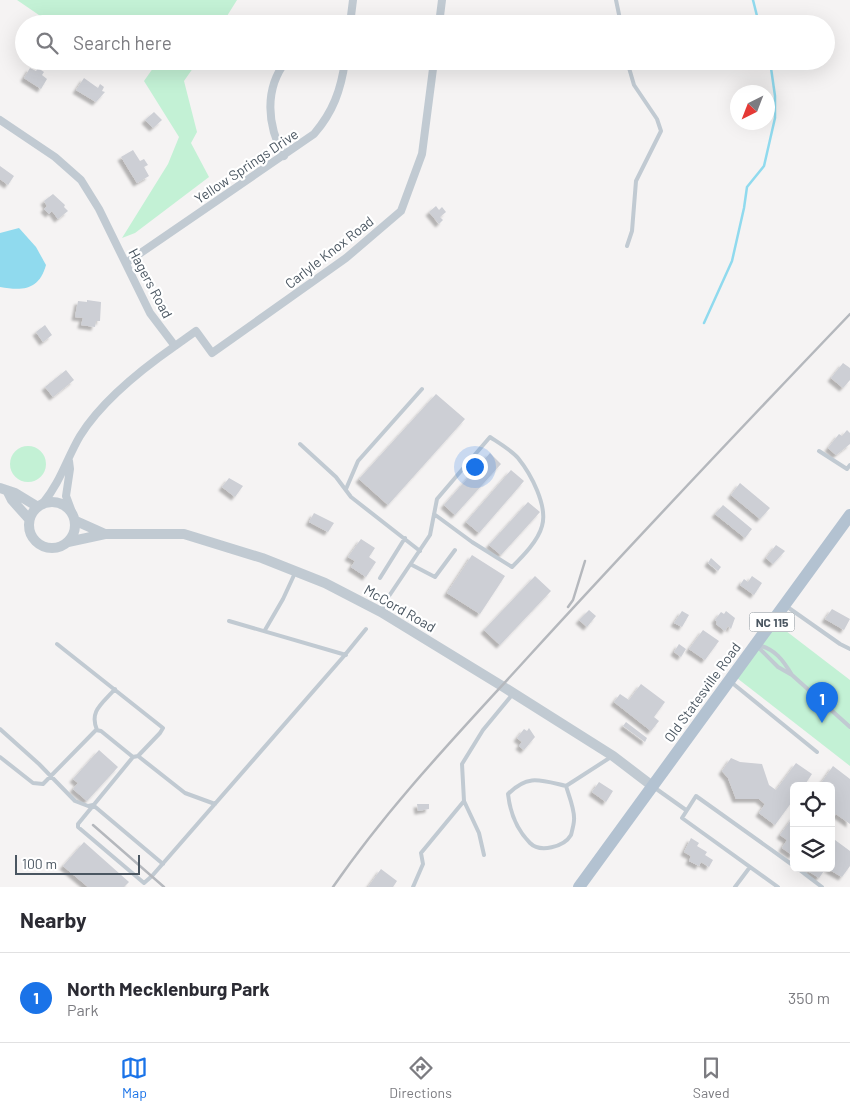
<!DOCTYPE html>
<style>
:root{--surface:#fff;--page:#f7f7f7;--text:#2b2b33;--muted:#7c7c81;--line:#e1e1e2;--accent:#1a73e8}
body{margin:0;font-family:Barlow,sans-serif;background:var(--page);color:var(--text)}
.controls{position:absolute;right:15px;bottom:15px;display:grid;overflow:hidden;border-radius:8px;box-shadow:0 5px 20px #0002}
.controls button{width:45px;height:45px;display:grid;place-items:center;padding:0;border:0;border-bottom:1px solid var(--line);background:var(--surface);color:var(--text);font:25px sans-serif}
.compass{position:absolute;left:730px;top:85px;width:45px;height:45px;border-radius:50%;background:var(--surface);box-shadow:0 5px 20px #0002;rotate:222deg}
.scale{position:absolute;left:15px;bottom:12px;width:125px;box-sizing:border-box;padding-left:5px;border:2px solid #4a5661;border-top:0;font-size:14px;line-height:18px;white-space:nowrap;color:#4a5661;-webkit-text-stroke:4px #fff;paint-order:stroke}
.you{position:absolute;left:474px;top:466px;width:18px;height:18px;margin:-12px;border:4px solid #fff;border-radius:50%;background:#1a73e8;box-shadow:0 0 0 8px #1a73e833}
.badge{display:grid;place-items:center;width:32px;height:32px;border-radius:50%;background:var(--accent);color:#fff;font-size:16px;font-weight:700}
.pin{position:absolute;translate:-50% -41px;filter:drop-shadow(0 1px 2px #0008)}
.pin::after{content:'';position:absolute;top:26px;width:18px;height:15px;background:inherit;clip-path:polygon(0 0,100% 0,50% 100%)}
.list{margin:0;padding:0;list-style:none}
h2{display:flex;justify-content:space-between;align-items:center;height:65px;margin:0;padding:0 20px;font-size:21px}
h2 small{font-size:16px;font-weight:400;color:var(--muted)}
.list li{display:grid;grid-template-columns:32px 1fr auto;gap:15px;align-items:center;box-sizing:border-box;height:90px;padding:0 20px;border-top:1px solid var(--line)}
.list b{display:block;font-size:19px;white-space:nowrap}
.list p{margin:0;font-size:16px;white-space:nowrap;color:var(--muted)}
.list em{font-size:16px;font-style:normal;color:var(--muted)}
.icon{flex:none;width:28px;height:28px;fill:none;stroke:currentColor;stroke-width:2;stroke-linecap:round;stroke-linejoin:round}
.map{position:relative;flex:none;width:850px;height:887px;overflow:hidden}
.search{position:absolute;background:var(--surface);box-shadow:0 5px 20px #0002;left:15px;right:15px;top:15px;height:55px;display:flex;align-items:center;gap:12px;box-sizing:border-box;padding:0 18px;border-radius:28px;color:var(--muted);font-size:19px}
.sheet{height:155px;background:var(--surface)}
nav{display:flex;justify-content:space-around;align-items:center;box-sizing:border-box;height:70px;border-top:1px solid var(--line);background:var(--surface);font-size:14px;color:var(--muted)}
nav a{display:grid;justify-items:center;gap:2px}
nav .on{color:var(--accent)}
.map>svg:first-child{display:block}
</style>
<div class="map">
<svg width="850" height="887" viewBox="0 0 850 887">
<defs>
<filter id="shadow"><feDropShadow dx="-3.5" dy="3.5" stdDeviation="1" flood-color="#0004"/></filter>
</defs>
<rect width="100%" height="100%" fill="#f5f3f3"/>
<path fill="#c3f1d5" d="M17,0H237L222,24H127L121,22L119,24H52Z
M158,61H198L184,81L197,132L191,143L209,177L135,233L122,238L168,164L179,137L144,81Z
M10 464a18 18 0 1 1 36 0a18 18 0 1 1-36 0Z
M773,621L850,680V766L733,675Z"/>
<path fill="#90daee" d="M19,228L36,247L46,265C39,290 23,291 0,287V233Z"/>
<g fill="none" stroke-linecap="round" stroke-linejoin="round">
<path stroke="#90daee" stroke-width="2.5" d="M753,0L759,24
M704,323L732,261L744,208L747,187L764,166L775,118V96L770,61"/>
</g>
<path fill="#cdcfd5" filter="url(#shadow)" d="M30,68L36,71L38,68L44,72L42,75L47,79L41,89L24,78Z
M84,78L98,88L100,84L104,87L102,91L105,92L96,102L76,90Z
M154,112L162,120L153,128L145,120Z
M133,150L140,161L144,159L148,165L144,167L149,176L137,183L121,157Z
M0,166L14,176L8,185L0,179Z
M53,194L65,205L64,207L68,211L58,219L52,211L49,214L44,209L47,206L44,201Z
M436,206L439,210L442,207L446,212L440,217L443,220L439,224L429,212Z
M87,300L101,302L100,321H96L95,327L81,325L83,318L75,317L78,301L87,302Z
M45,325L52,335L43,342L36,332Z
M843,363L850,368V380L843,388L831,378Z
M66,370L74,380L53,397L45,387Z
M436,394L465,419L388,505L359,479Z
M847,430L850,433V444L836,455L828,448L839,434L842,436Z
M490,453L501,464L455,515L444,505Z
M511,470L524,481L479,533L466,522Z
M229,478L243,486L235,497L222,487Z
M740,483L770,508L760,519L731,495Z
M528,502L540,512L501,555L489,545Z
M723,505L752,529L745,538L715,514Z
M314,513L334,523L328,532L309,522Z
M361,539L375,548L369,557L376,562L366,577L351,567L355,561L348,557Z
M776,545L785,551L773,564L766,558Z
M472,555L505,576L480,614L447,593Z
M711,558L721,567L718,571L708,563Z
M535,576L551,591L500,645L484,630Z
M752,576L762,583L754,595L740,585L744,579L748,582Z
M832,609L850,619L844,630L825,619Z
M589,610L596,616L587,627L579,620Z
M682,611L689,615L682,627L674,623Z
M726,611L735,618L731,629L728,626L725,631L716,624L717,622L715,620L721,612L724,614Z
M703,630L719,641L705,660L689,649Z
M679,644L686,649L681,657L674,652Z
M641,684L665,702L654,717L659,721L651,731L614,702L620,694L629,700Z
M626,722L647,738L645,742L623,726Z
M529,728L535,737L524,750L519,746L522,742L517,738L524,729L527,731Z
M99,750L118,767L87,801L73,789L78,783L73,779Z
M731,758L740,762L762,764L769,785L776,790L796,763L812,774L804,786H794V799L775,825L759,813L765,804L759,799H736L728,778L722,771Z
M833,766L850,779V824L836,814L831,820V786H819Z
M599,782L613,791L606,802L592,792Z
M417,804H429V809L418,811Z
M794,816V853L792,855L782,848L787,840L780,835Z
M831,837L850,851V866L842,877L826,868H831Z
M691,838L699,843L697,846L707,852L705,855L713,860L709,867L701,862L699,866L689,861L691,856L684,852Z
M84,842L129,882L124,887H88L63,866Z
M810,868H826L819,878L808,871Z
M381,869L397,881L393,887H368Z"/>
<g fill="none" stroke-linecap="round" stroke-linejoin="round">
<path stroke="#c1cad2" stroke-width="4" d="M616,0L621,24
M627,246L632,231L636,181L661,131L657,119L634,85L627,61
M300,444L336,477L351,497L420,551
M819,451L847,469L850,465
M346,489L358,461L422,389
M412,565L435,577L455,550
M380,578L405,538
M786,606L840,644L850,649
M382,610L387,599L430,535L437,499L490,437C499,443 511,450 518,458C531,474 548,506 542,526C538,541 523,556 512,567L472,542L434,514
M229,621L346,655
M265,630L283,599L295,573
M57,644L163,728L160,733L138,756
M758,645C775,649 783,660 792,675
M758,647L778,667L792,675L850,727
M731,682L817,752
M0,729L39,764L75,801L88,806L93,805L163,864
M97,730C89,711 102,704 115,689
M0,757L33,783L43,784L96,730L101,731L133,757
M566,786C569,796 575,810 574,820C574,824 572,831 571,835C564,847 540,853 530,843C516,829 510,812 508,794C528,774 540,780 566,786L611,757
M655,788L686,810
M215,804L185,793L138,756L133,757L78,824V827L144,883L152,876L344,656L366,629
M484,855L479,833L464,801L462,764L483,730L512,695
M797,868L822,887
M413,887L423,864L421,853L464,801
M735,887L750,867
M778,887L682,818L696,796L794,866"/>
<path stroke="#c1cad2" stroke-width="8" d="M350,24L353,0
M439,24L442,0
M0,120L55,157L81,180L99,209L150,313L175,346C142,369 101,402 80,436C67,458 60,483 43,503
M284,156C267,126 264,89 286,61
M126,263L314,134C333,112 341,90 345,61
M175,346L196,331L212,353L346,258L401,211L422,154L434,61
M69,461L70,469L66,496L72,512"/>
<path stroke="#c1cad2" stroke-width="10" d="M0,488L15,493L38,507
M8,492L12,500L29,519
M29 525a23 23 0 1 1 46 0a23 23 0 1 1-46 0Z
M76,521L105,534
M68,542L105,534H184L262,558L325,583L381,612L502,686L613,756L651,785"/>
<path stroke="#b3c2d1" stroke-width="12" d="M579,887L850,515"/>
<path stroke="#b5b8bd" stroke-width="2.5" d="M568,607L573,600L585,561
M93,825L164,887
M333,887C391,803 460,732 529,656C634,541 742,427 850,314"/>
</g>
<g text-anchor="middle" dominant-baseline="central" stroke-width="4.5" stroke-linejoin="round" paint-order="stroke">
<rect fill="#fff" stroke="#808990" stroke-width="1" x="749.5" y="612.5" width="45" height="19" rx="4"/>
<g font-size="12" font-weight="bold" fill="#4a5661">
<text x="772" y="622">NC 115</text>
</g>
<g font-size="14" fill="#4a5661" stroke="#fff">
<text transform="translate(246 166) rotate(-34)">Yellow Springs Drive</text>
<text transform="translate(329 252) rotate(-38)">Carlyle Knox Road</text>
<text transform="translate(151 283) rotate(62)">Hagers Road</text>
<text transform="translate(400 608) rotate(30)">McCord Road</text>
<text transform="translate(702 692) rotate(-54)">Old Statesville Road</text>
</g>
</g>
</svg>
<div class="controls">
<button><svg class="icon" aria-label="locate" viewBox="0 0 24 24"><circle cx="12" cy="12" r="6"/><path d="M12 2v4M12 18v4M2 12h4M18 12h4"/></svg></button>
<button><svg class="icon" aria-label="layers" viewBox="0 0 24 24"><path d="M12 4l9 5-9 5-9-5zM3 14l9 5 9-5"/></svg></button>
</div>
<svg class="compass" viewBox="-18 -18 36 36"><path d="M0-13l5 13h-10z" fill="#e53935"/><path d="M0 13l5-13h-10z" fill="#7c7c81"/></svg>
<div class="scale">100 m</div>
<div class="you"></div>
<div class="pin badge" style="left:822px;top:723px">1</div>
<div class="search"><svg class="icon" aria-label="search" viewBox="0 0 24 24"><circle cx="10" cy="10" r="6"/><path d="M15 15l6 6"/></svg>Search here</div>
</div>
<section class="sheet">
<h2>Nearby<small></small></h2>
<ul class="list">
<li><span class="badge">1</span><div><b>North Mecklenburg Park</b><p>Park</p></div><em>350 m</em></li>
</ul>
</section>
<nav>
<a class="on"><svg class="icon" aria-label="map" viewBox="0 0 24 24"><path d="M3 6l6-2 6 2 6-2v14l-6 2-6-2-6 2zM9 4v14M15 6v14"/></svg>Map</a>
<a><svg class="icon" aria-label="directions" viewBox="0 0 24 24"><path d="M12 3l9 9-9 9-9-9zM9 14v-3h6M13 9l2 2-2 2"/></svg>Directions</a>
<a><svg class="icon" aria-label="saved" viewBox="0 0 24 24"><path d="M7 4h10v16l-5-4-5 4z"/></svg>Saved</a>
</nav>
